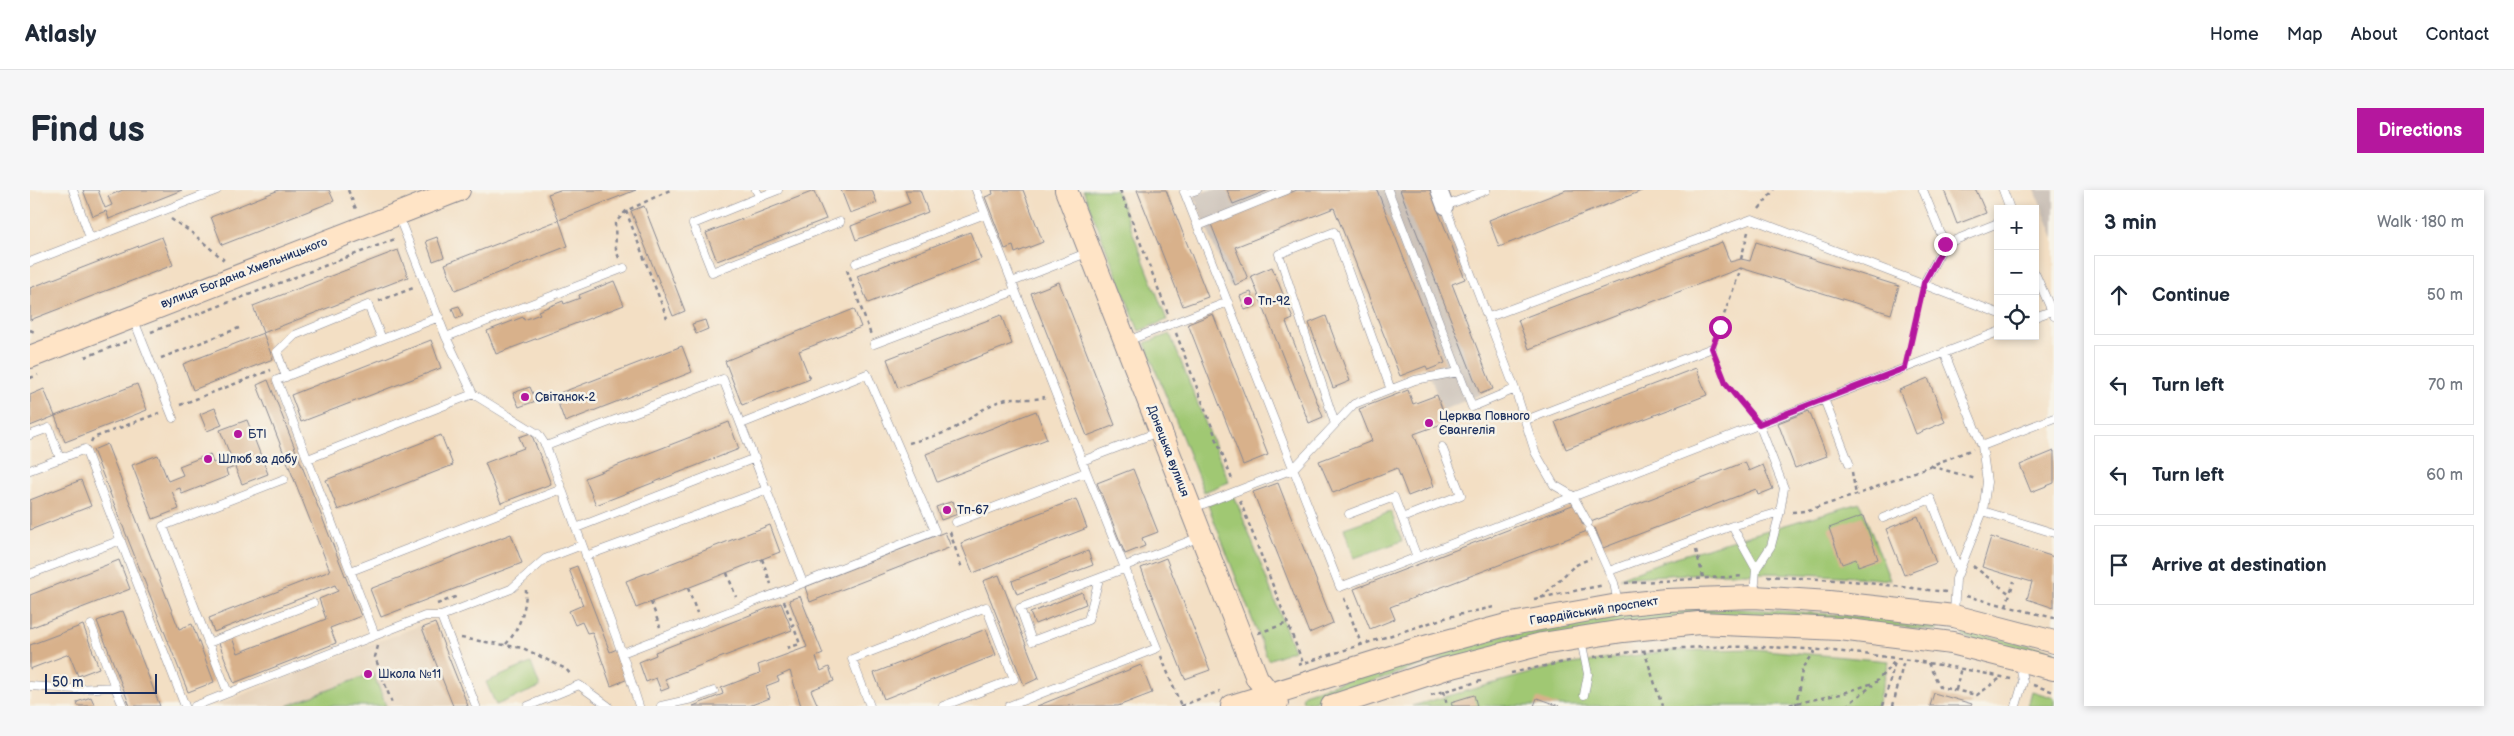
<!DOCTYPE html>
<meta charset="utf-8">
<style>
:root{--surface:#fff;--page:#f6f6f7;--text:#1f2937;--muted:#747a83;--line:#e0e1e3;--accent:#b5179e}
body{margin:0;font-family:"Balsamiq Sans",sans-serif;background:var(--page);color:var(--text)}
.controls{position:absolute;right:15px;top:15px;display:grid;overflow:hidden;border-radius:0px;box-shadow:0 2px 8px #0003}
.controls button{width:45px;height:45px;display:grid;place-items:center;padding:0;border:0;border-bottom:1px solid var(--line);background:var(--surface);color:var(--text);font:25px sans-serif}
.scale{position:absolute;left:15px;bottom:12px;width:112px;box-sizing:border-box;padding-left:5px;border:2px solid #1b2f5e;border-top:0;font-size:14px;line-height:18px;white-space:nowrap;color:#1b2f5e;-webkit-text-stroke:4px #f7f3e8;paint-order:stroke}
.stop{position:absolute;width:15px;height:15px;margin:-11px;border:4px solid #b5179e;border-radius:50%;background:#fff}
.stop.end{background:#b5179e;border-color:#fff;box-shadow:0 1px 5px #0008}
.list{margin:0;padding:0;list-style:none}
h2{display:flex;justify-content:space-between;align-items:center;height:65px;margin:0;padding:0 20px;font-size:21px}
h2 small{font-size:16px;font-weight:400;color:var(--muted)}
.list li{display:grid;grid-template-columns:32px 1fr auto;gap:15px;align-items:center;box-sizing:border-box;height:80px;margin:0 10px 10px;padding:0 10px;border:1px solid var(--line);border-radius:0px}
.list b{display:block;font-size:19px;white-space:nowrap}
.list em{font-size:16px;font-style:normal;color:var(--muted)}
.icon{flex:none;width:28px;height:28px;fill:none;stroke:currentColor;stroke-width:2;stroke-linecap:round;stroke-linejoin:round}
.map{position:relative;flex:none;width:2024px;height:516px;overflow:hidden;border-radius:0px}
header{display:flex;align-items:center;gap:30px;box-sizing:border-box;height:70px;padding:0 25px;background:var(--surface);border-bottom:1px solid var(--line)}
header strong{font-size:24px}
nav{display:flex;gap:28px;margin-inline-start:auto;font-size:18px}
.intro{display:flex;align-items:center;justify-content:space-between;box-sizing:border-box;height:120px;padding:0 30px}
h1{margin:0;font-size:35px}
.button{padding:12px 22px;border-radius:0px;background:var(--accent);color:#fff;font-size:18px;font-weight:700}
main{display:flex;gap:30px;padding:0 30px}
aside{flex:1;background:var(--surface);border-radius:0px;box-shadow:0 2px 8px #0003}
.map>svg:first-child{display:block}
</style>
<header>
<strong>Atlasly</strong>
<nav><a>Home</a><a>Map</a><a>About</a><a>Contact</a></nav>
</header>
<div class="intro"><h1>Find us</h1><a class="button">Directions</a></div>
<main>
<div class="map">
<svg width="2024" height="516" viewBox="0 0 2024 516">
<rect width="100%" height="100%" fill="#f7f3e8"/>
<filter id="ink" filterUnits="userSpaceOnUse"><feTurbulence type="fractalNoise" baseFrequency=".02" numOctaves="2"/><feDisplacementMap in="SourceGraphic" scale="10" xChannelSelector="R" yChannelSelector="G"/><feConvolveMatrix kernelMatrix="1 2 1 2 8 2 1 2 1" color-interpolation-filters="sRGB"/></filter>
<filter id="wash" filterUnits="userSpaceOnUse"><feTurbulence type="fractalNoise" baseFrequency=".0096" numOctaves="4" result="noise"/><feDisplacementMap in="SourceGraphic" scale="20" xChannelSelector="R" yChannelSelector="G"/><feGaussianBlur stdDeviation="1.12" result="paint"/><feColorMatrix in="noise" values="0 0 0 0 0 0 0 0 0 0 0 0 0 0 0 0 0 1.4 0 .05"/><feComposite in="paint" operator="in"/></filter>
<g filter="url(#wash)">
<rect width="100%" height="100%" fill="#f3dfc4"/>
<path fill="#e5d0b7" d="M391,435L423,516H184Z"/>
<path fill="#ccc2b9" d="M1179,0H1312L1200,44L1218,89L1200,97L1164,6Z
M1327,0H1407L1441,87L1422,94L1463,199L1413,220Z
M2005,0H2024V48Z"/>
<path fill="#a0c873" stroke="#5e7c68" d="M1053,0H1086L1137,130L1109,141Z
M1140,144L1199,292L1174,302L1115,153Z
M1204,305L1264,460L1238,470L1178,315Z
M1830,313L1860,390C1766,381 1682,381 1589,388L1636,370Z
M1361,322L1372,351L1324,368L1314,338Z
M1653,418C1739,418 1823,425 1908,435L1907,441L1810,430L1410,469L1278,513L1272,510L1274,504C1348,480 1423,456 1499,439C1550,428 1602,423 1653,418Z
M1936,441L2024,461V470L1933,447V443Z
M1723,459L1859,471L1847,516H1382L1526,476L1639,461Z
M501,473L510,497L466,515L456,492Z
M343,483L356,516H257Z
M2002,501L2024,508V516H1998Z"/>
<g id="blocks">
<path fill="#d8b18b" d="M53,0H68L75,18L82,15L78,6L93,0H152L79,29L76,21L63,26Z
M249,0H299L304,11L192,55L181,27Z
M530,0H606L529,30L518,4Z
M811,0H842L847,13L820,23Z
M875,0H890L898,22L826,50L821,36L880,13Z
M962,0H993L1013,52L985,63L983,56L975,59L955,7L963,4Z
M1107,0H1136L1178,107L1153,116Z
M1197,0H1239L1203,14Z
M1267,0H1347L1415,173L1398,180L1396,176L1370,186L1304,18L1205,57L1218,89L1205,95L1181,34Z
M1370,0H1400L1435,89L1422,94L1463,199L1450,204Z
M1536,0H1614L1469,57L1459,30Z
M1914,0H1946L1956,23L1927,34Z
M784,1L796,29L687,71L676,43Z
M614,16L655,121L643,126L601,21Z
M529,30L538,56L425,100L415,74Z
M940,42L951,69L838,113L827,86Z
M132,47L143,75L0,130V98Z
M407,47L414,67L403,71L396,51Z
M1692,52L1700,72L1711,69L1720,71L1726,52L1869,96L1861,124L1711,78L1499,159L1488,130Z
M368,60L378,87L233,143L223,116Z
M1242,77L1263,129L1256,132L1293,227L1279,233L1221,86Z
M584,91L594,115L466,164L457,141L493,127L494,130L510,124L508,121L533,111L534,114L550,108L549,105Z
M1029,92L1085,235L1057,246L1001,103Z
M1221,102L1226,116L1215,120L1210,106Z
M429,116L433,126L426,129L422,118Z
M824,119L831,137L769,161L780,189L712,215L695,171Z
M1183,124L1238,265L1213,275L1158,134Z
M971,125L982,154L868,198L857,169Z
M1296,126L1320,191L1303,198L1279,133Z
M675,130L678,139L666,144L662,134Z
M233,143L243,169L163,200L153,174Z
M401,150L411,178L271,232L261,205Z
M652,156L662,182L535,232L525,205Z
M1666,178L1677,205L1536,259L1525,232Z
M1898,188L1915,232L1886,244L1869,200Z
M238,190L331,426L300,438L306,453L204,493L189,453L202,448L208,463L296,429L289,409L308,401L305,395L184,442L179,428L300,381L227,195Z
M107,194L117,220L35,252L25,226Z
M500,197L506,211L489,217L483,203Z
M14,199L25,226L0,236V205Z
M1378,200L1383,214L1407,205L1417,232L1384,244L1404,296L1378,306L1367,278L1303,303L1289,271L1342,251L1329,219Z
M185,218L192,235L177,241L170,224Z
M1006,221L1017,249L907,292L896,264Z
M1779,221L1797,266L1765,278L1748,233Z
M217,230L238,284L212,294L205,277L196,280L198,286L152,304L150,298L142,301L149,319L123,329L102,275L128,265L138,291L153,285L149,276L180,264L183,273L201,267L190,240Z
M699,232L709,259L566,315L555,288Z
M501,243L521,294L471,313L455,273L494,258L489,247Z
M411,245L423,275L308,320L296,290Z
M77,254L149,439L162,434L184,492L158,502L63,260Z
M2024,261V293L2001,302L1990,275Z
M1715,272L1719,281L1733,275L1743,299L1728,305L1726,299L1573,358L1565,338L1360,417L1365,429L1340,439L1324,399L1545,314L1553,335Z
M1103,279L1128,342L1112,348L1115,356L1095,364L1067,293Z
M51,290L61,316L0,340V310Z
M1248,293L1303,433L1279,443L1223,302Z
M1046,309L1057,338L943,383L931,353Z
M923,311L928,324L911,330L906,317Z
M1833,326L1848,369L1828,376L1826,369L1812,374L1799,338Z
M1888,326L1906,373L1874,385L1856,339Z
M740,335L750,362L606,418L596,391Z
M915,342L921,357L780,412L775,397Z
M481,344L492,373L351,427L340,399Z
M1961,347L2024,367V418L1997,409L2002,392L1952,377Z
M1058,361L1063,375L987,404L982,391Z
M1136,368L1180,480L1155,489L1111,378Z
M89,370L100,399L0,438V405Z
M547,376L580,462L587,459L598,489L581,496L562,442L557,443L552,432L545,435L539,421L553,415L539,379Z
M969,385L1009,488L994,495L953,391Z
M1052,402L1056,414L1005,434L1000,423Z
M770,406L793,464L786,467L791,481L799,477L804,491L781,500L788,516H771L760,481L747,487L749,491L736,496L740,508L719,516H663L693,504L691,498L730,483L728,475L777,457L759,410Z
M751,413L762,440L635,489L639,498L631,501L626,488L616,492L609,472L626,465L625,462Z
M93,421L130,516H100L67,431Z
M405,433L438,516H423L392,438Z
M53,435L69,478L48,486L39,464L0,479V455Z
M956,439L966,465L854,509L844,483Z
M1111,475L1122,503L1088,516H1007Z
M1904,503L1942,514L1941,516H1900Z
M1444,505L1447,516H1422L1421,512Z
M61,507L65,516H48L47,512Z
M1507,508L1529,516H1504Z"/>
</g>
</g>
<g filter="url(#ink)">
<use href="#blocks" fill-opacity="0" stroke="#878791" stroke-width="1"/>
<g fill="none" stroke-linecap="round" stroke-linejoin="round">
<g stroke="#878791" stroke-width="9">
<path id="lane" d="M43,0L60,48
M726,0L730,7L748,0
M946,0L1052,271L1128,242
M1358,0L1442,217L1485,199
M1456,0L1415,16L1485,199L1505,262L1524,295L1543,306L1558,333
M1893,0L1915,54L1968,33
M1973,0L1980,19
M1154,2L1155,4L1167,0
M1155,4L1310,397L1968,142
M730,7L663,34L682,82L810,32
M368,25L416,147L443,204L508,244L516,256L592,463L609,516
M1168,36L1257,0
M0,72L187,0
M826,73L955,24
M2005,83L2024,126
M982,92L1059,62
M1894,93L1915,54
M1459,127L1722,29L1968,123
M2005,127L2024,120
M103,128L143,228
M416,147L594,78
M1097,151L1198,112
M844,154L985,101
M1914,162L1952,256L1957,292L1953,321L1926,389L1924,424
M256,187L247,162L265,145L338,115L352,149
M1794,209L1819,273
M1496,230L1682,158
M1305,234L1249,64L1304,42L1361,200
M0,245L19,238L30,269
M516,256L693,189L773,393L905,341L837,184L711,234
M1952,256L2024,228
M278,269L443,204
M0,280L55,259L155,516
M1163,318L1263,279L1324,214L1385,190L1428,182
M1953,321L2024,343
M1319,324L1364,307L1387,367
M1372,328L1431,305L1412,257
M1853,328L1901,309L1929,381
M926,332L1056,282
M1702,336L1726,379L1724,405
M546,338L725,268
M1560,340L1584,393L1588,413
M556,366L738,299
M1095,376L1170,347
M1726,379L1741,356L1750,322L1754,298L1729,234
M321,381L532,299
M1579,381L1702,336L1750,322
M0,384L91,350
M1069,389L1058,430L1002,451L990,418L1096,378
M411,426L446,516
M61,435L85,497
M345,445L247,190L409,127
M1551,450L1558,484L1554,505
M178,453L283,413
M592,463L773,393
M0,496L46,499L85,497L93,516
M198,503L133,336L254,289
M165,516L395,426H411L481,399L515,369L552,355
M498,516L549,495L578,516
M631,516L662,509L684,501
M840,516L822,469L956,417L984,489L913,516
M979,516L1127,458L1052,271
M1986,516L1993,492L1990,473"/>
</g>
<g stroke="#878791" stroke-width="18">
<path id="street" d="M1409,0L1415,16"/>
</g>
<g stroke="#878791" stroke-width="24">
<path id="secondary" d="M1036,0L1227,488L1247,513
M0,167L429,0
M1202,516L1387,459L1476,435L1588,415L1636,410L1724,407L1799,412L1924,426L2024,452
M1302,516L1414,479L1512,454L1593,441L1669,433L1810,439L1922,453L2024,479"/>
</g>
<path stroke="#878791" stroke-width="2.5" stroke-dasharray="4 4" stroke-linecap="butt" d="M318,0L326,19
M1090,0L1138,124
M1729,19L1744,0
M596,21L637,128
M141,29L161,42L194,70
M589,68L586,60L585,33L596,21L640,0
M1711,69L1718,42
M817,80L841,145
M349,111L386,97
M0,140L7,143
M121,142L365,49
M1146,143L1203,292
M1686,147L1711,78
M1878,165L1891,104
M55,167L101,150
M1686,167L1696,194L1722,225
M131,168L209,138
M0,188L8,185
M150,215L241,180
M61,252L63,248L129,223
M879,253C897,248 913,245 930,235C944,226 959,213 977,209C989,206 999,212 1015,207
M1901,276L1946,289
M1822,282L1826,305
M1210,311L1273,473
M1762,322L1775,321L1826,305L1943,259
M920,342L932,379
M1666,360L1673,387
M732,369L741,394
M1943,376L1980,404
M697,383L706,407
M1737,386L1822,391L1916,402
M1595,393L1714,386
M658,398L667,423
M1936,406L2024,428
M1314,408L1331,454
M1511,408L1544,376L1561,368
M1504,409L1574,395
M754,411L770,454L757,458
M621,412L630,437
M407,414L428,406
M1976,416L1984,391
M1228,443L1258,433
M431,448L493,458L536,479L541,485
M476,454C489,440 496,419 496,400
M348,456L345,467L363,516
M1614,460L1632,516
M1131,466L1151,516
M1564,467C1702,446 1846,459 1981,489
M1898,473L1910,497L1947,505L1972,487
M1268,475L1418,427L1464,417
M1481,483L1544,470
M2003,495L2024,502
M1926,500L1931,477
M1414,501L1417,516
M1401,505L1454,490
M1151,516L1190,501
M1752,516L1811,504L1846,492L1866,470
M1766,516L1772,480L1785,461
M1816,516L1843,495
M1853,516L1865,472
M1863,516L1874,470"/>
<use href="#lane" stroke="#fff" stroke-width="8"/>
<use href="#street" stroke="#fff" stroke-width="16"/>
<use href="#secondary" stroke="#ffe4c6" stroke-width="22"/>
</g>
</g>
<g fill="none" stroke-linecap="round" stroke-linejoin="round" filter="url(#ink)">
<path stroke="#b5179e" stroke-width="6" d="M1690,137L1682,158L1696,194L1729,234L1875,178L1894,93L1915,54"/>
</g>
<g fill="#b5179e" stroke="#f7f3e8" stroke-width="2">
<circle cx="1218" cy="111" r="5"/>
<circle cx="495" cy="207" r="5"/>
<circle cx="1399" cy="233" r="5"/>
<circle cx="208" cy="244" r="5"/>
<circle cx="178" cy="269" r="5"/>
<circle cx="917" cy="320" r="5"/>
<circle cx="338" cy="484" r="5"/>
</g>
<g text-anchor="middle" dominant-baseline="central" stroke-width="5" stroke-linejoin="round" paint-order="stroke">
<g font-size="12" fill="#1b2f5e" stroke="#f7f3e8">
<text transform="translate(214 83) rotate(-21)">вулиця Богдана Хмельницького</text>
<text transform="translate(1138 261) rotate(69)">Донецька вулиця</text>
<text transform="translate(1564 421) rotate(-9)">Гвардійський проспект</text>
</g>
<g font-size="12" fill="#1b2f5e" stroke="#f7f3e8" text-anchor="start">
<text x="1228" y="111">Тп-92</text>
<text x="505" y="207">Світанок-2</text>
<text x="1409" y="226">Церква Повного<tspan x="1409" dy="14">Євангелія</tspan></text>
<text x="218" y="244">БТІ</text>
<text x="188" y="269">Шлюб за добу</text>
<text x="927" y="320">Тп-67</text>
<text x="348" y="484">Школа №11</text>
</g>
</g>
</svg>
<div class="controls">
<button>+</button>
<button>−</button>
<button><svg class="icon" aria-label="locate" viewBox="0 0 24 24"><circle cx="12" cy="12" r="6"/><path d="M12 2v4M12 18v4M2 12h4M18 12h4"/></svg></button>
</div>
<div class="scale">50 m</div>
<div class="stop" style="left:1690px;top:137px"></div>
<div class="stop end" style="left:1915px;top:54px"></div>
</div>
<aside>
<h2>3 min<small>Walk · 180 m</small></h2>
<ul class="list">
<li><svg class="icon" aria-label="ahead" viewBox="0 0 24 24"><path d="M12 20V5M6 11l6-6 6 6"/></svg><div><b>Continue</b></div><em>50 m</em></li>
<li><svg class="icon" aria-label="left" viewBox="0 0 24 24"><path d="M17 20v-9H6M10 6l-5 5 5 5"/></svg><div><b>Turn left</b></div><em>70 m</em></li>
<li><svg class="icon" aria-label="left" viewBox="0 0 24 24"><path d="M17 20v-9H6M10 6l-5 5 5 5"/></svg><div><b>Turn left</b></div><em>60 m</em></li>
<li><svg class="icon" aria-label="arrive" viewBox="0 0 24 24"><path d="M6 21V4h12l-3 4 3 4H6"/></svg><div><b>Arrive at destination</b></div></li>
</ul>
</aside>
</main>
